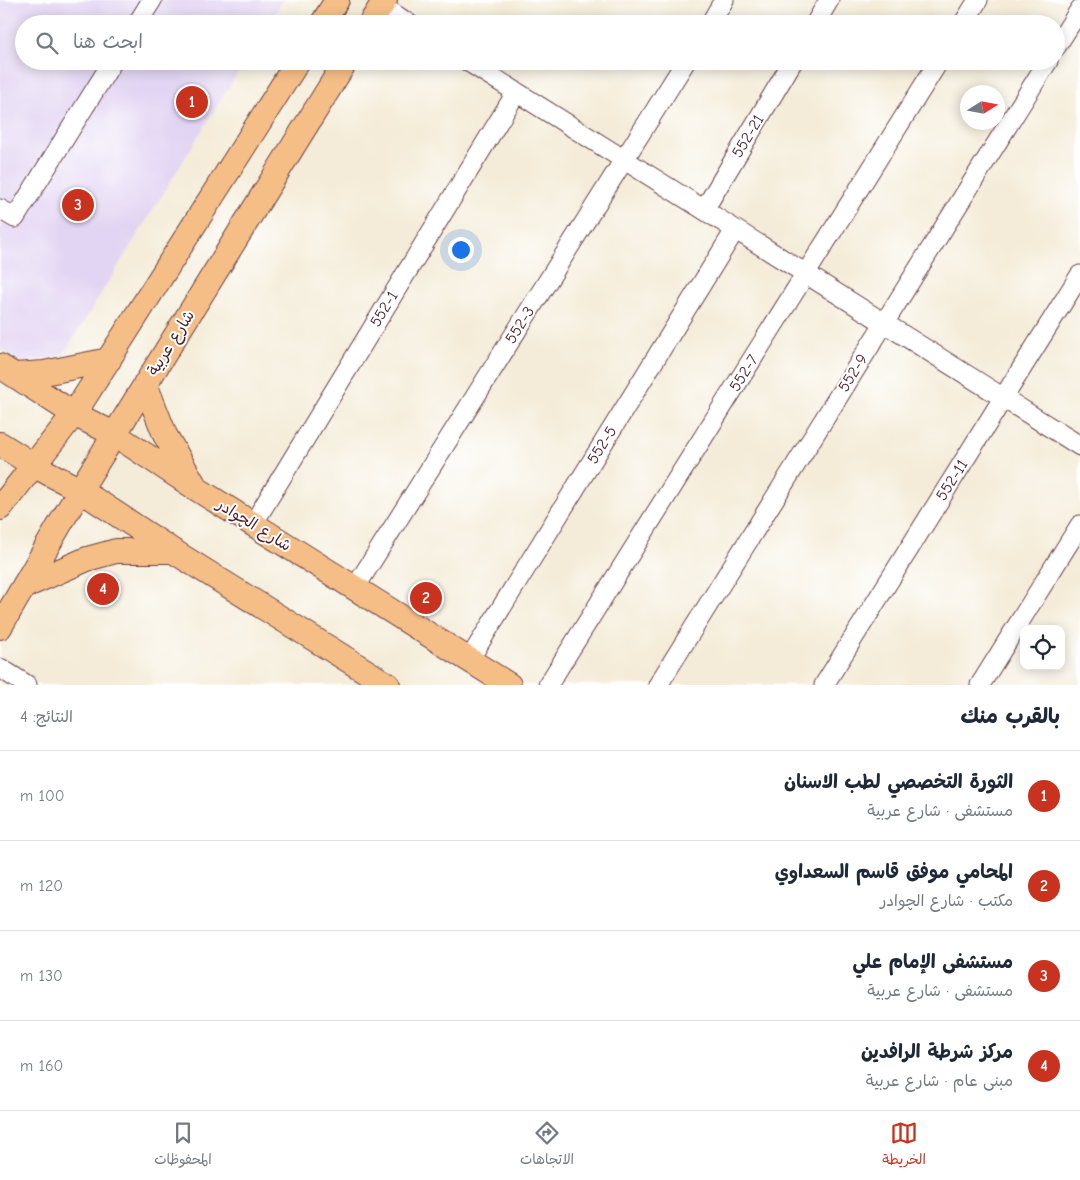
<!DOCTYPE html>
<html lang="ar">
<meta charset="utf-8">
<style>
:root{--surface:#fff;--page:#f6f6f7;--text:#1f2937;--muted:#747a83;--line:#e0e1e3;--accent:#c8321e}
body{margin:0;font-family:"Comic Neue","Playpen Sans Arabic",sans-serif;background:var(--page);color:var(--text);direction:rtl}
.controls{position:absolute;right:15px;bottom:15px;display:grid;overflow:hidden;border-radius:10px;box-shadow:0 2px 12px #0003}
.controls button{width:45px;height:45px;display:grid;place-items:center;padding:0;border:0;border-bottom:1px solid var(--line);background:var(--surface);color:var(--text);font:25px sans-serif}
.compass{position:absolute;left:960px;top:85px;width:45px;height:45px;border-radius:50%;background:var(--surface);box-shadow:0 2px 12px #0003;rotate:79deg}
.you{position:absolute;left:460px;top:249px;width:18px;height:18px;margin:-12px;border:4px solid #fff;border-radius:50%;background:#1a73e8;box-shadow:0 0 0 8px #1a73e833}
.badge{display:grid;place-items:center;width:32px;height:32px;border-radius:50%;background:var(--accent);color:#fff;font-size:16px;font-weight:700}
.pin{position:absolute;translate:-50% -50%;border:2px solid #fff;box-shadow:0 1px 5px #0006}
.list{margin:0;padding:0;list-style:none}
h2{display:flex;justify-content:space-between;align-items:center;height:65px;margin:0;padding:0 20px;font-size:21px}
h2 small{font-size:16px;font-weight:400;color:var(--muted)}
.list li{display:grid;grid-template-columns:32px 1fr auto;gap:15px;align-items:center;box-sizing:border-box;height:90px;padding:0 20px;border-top:1px solid var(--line)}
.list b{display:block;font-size:19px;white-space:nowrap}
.list p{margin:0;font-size:16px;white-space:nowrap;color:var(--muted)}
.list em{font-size:16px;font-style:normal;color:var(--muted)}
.icon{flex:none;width:28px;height:28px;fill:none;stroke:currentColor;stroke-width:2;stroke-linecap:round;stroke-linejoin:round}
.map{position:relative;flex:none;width:1080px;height:685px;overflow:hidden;direction:ltr}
.search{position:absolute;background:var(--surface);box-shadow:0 2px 12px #0003;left:15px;right:15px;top:15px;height:55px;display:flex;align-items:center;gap:12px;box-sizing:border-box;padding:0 18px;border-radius:28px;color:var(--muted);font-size:19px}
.sheet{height:425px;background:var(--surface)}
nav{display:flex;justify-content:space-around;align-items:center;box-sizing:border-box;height:70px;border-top:1px solid var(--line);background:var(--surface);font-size:14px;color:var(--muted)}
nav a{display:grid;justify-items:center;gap:2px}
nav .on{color:var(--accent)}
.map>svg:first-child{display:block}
</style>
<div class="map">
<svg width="1080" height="685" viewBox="0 0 1080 685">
<rect width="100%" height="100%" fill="#fff"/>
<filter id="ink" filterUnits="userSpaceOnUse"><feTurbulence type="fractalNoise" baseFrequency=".02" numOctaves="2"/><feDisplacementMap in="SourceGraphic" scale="10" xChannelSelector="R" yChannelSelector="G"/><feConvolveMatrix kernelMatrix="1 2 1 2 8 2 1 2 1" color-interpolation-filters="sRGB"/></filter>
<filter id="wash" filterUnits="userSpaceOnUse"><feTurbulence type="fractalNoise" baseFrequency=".0096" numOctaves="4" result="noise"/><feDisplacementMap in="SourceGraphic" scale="20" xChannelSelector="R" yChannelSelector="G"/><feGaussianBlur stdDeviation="1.12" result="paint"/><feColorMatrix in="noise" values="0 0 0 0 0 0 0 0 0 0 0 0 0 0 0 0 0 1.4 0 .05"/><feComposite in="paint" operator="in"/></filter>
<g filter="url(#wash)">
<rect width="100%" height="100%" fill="#f4ecd8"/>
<path fill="#e2d4f3" d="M0,0H283L269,24H24V61H245L63,355L21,363L0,349Z"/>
</g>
<g filter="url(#ink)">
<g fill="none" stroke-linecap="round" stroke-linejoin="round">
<g stroke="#643e45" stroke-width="21">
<path id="minor" d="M381,5L409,24
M137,24L152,0
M710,24L724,0
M815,24L829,0
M963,24L978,0
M1056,47L1080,9
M467,61L1080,446
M0,209L15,218L113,61
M704,210L793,61
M253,524L516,93
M355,588L686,61
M469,660L735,230
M0,668L27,685
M548,685L939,61
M658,685L1048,61
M824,685L1080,275
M980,685L1080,525"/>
</g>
<g stroke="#643e45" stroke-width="26">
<path id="major" d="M322,24L337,0
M370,24L385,0
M0,366L74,414L114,434L197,489L509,685
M15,375L44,373L109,360
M145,384L165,435L195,486
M0,444L35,466L80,490L173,551L388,685
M0,508L74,414L298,61
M25,586L87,559L116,551H173
M0,627L80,490L346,61"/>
</g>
<use href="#minor" stroke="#fff" stroke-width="19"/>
<use href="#major" stroke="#f6be87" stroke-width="24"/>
</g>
</g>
<g text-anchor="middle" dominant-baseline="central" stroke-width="4" stroke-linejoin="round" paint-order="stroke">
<g font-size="16" fill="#4a1f2b" stroke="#fff">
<text transform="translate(748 136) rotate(-59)">552-21</text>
<text transform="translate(384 309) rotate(-59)">552-1</text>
<text transform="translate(520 325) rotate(-58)">552-3</text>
<text transform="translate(171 343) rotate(-58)">شارع عربية</text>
<text transform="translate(744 373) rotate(-58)">552-7</text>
<text transform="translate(853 373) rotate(-58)">552-9</text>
<text transform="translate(602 445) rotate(-58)">552-5</text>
<text transform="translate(952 480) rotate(-58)">552-11</text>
<text transform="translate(254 525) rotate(32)">شارع الچوادر</text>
</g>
</g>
</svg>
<div class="controls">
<button><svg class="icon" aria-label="locate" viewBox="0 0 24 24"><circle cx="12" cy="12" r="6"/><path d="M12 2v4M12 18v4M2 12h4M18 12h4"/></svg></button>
</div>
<svg class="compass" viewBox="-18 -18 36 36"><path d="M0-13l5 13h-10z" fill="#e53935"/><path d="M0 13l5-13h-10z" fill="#747a83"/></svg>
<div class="you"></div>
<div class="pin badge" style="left:192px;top:102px">1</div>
<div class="pin badge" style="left:426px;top:598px">2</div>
<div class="pin badge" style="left:78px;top:205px">3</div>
<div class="pin badge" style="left:103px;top:589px">4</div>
<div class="search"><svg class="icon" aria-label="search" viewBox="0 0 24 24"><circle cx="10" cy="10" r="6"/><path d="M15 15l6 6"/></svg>ابحث هنا</div>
</div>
<section class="sheet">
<h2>بالقرب منك<small>النتائج: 4</small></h2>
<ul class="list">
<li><span class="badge">1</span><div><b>الثورة التخصصي لطب الاسنان</b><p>مستشفى · شارع عربية</p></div><em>100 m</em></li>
<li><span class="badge">2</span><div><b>المحامي موفق قاسم السعداوي</b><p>مكتب · شارع الچوادر</p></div><em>120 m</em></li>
<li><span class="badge">3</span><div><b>مستشفى الإمام علي</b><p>مستشفى · شارع عربية</p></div><em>130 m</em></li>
<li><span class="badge">4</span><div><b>مركز شرطة الرافدين</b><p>مبنى عام · شارع عربية</p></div><em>160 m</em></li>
</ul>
</section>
<nav>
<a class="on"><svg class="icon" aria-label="map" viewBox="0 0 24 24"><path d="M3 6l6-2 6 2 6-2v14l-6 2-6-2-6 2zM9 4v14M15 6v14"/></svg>الخريطة</a>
<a><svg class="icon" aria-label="directions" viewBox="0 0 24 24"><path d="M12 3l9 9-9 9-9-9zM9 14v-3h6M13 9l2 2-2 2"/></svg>الاتجاهات</a>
<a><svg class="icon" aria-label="saved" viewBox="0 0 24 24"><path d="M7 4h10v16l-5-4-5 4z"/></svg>المحفوظات</a>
</nav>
